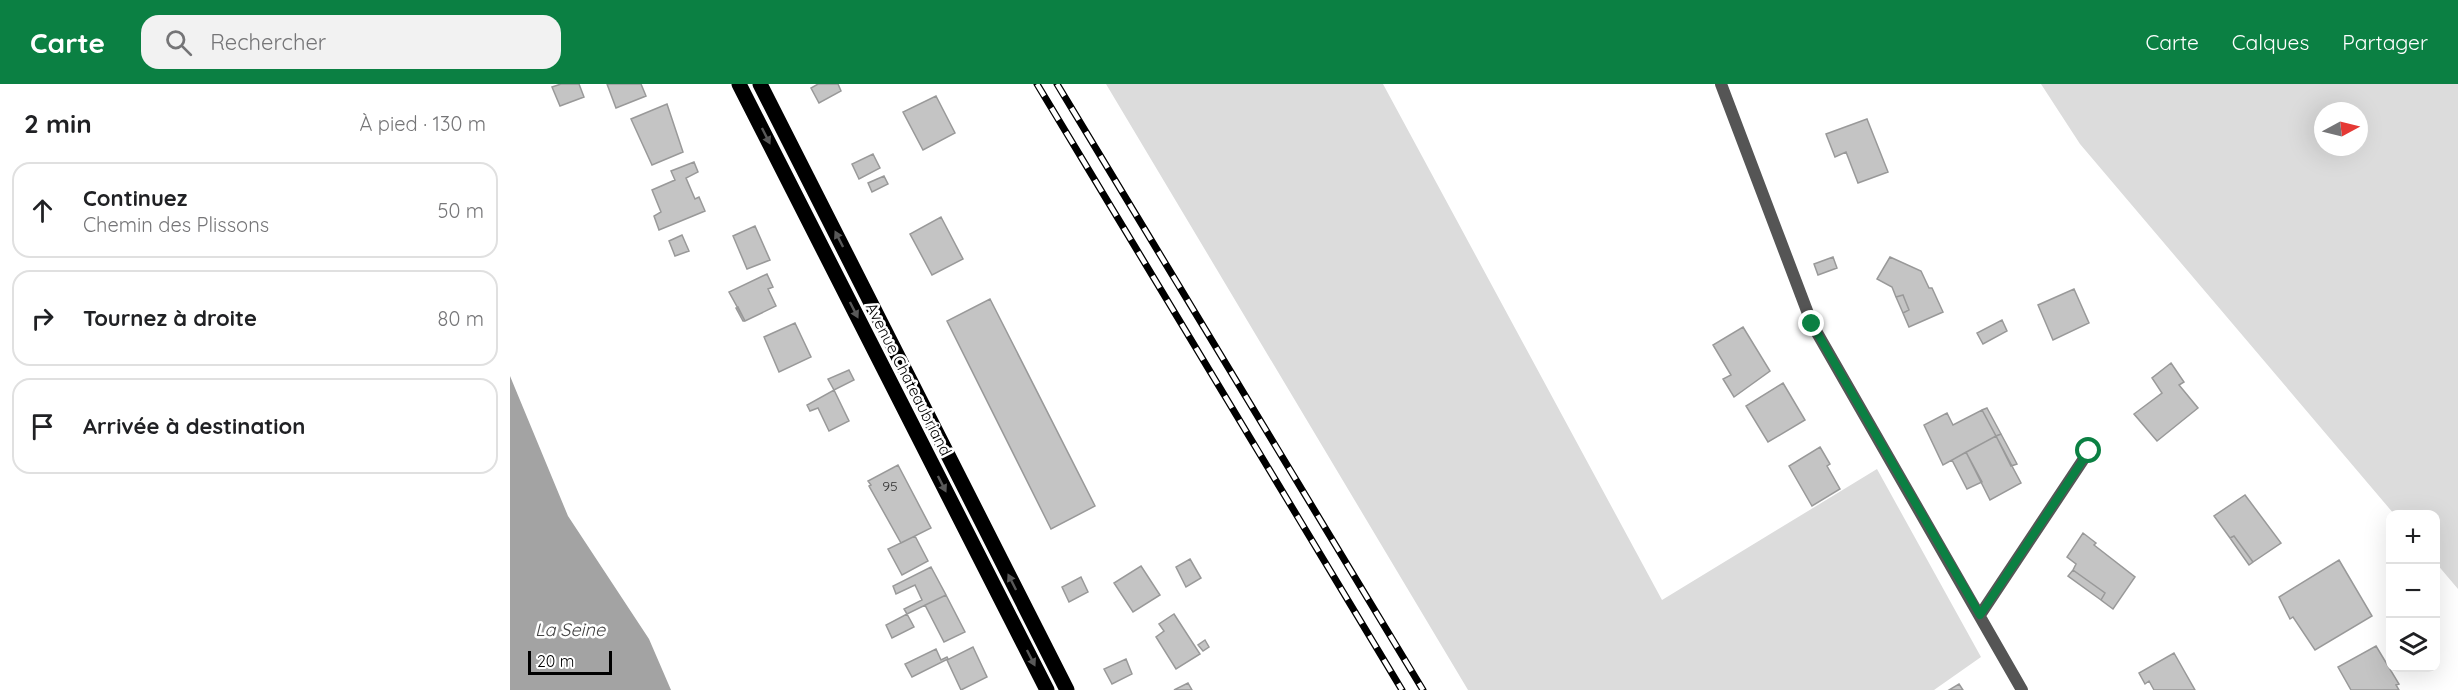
<!DOCTYPE html>
<html lang="fr">
<meta charset="utf-8">
<style>
:root{--surface:#fff;--page:#f2f2f2;--text:#202124;--muted:#757577;--line:#e0e0e0;--accent:#0b8043}
body{margin:0;font-family:Quicksand,sans-serif;background:var(--page);color:var(--text)}
.controls{position:absolute;right:18px;bottom:18px;display:grid;overflow:hidden;border-radius:12px;box-shadow:0 6px 24px #0002}
.controls button{width:54px;height:54px;display:grid;place-items:center;padding:0;border:0;border-bottom:2px solid var(--line);background:var(--surface);color:var(--text);font:30px sans-serif}
.compass{position:absolute;left:1804px;top:18px;width:54px;height:54px;border-radius:50%;background:var(--surface);box-shadow:0 6px 24px #0002;rotate:83deg}
.scale{position:absolute;left:18px;bottom:15px;width:84px;box-sizing:border-box;padding-left:6px;border:3px solid #000;border-top:0;font-size:16px;line-height:21px;white-space:nowrap;color:#000;-webkit-text-stroke:4px #fff;paint-order:stroke}
.stop{position:absolute;width:18px;height:18px;margin:-14px;border:4px solid #0b8043;border-radius:50%;background:#fff}
.stop.end{background:#0b8043;border-color:#fff;box-shadow:0 2px 6px #0008}
.list{margin:0;padding:0;list-style:none}
h2{display:flex;justify-content:space-between;align-items:center;height:78px;margin:0;padding:0 24px;font-size:26px}
h2 small{font-size:20px;font-weight:400;color:var(--muted)}
.list li{display:grid;grid-template-columns:39px 1fr auto;gap:18px;align-items:center;box-sizing:border-box;height:96px;margin:0 12px 12px;padding:0 12px;border:2px solid var(--line);border-radius:18px}
.list b{display:block;font-size:22px;white-space:nowrap}
.list p{margin:0;font-size:20px;white-space:nowrap;color:var(--muted)}
.list em{font-size:20px;font-style:normal;color:var(--muted)}
.icon{flex:none;width:33px;height:33px;fill:none;stroke:currentColor;stroke-width:2;stroke-linecap:round;stroke-linejoin:round}
.map{position:relative;flex:none;width:1948px;height:606px;overflow:hidden}
header{display:flex;align-items:center;gap:36px;box-sizing:border-box;height:84px;padding:0 30px;background:var(--accent);color:#fff}
header strong{font-size:28px}
nav{display:flex;gap:33px;margin-inline-start:auto;font-size:21px}
.search{width:420px;height:54px;background:var(--page);display:flex;align-items:center;gap:15px;box-sizing:border-box;padding:0 21px;border-radius:18px;color:var(--muted);font-size:22px}
main{display:flex}
aside{flex:1;background:var(--surface)}
.map>svg:first-child{display:block}
</style>
<header>
<strong>Carte</strong>
<div class="search"><svg class="icon" aria-label="search" viewBox="0 0 24 24"><circle cx="10" cy="10" r="6"/><path d="M15 15l6 6"/></svg>Rechercher</div>
<nav><a>Carte</a><a>Calques</a><a>Partager</a></nav>
</header>
<main>
<aside>
<h2>2 min<small>À pied · 130 m</small></h2>
<ul class="list">
<li><svg class="icon" aria-label="ahead" viewBox="0 0 24 24"><path d="M12 20V5M6 11l6-6 6 6"/></svg><div><b>Continuez</b><p>Chemin des Plissons</p></div><em>50 m</em></li>
<li><svg class="icon" aria-label="right" viewBox="0 0 24 24"><path d="M7 20v-9h11M14 6l5 5-5 5"/></svg><div><b>Tournez à droite</b></div><em>80 m</em></li>
<li><svg class="icon" aria-label="arrive" viewBox="0 0 24 24"><path d="M6 21V4h12l-3 4 3 4H6"/></svg><div><b>Arrivée à destination</b></div></li>
</ul>
</aside>
<div class="map">
<svg width="1948" height="606" viewBox="0 0 1948 606">
<rect width="100%" height="100%" fill="#fff"/>
<path fill="#dcdcdc" fill-rule="evenodd" d="M596,0H873L1152,516L1367,385L1471,573L1424,606H958Z
M1531,0H1948V505L1926,479V430H1884L1570,60ZM1813,27H1849V63H1813Z"/>
<path fill="#a3a3a3" d="M0,292L58,432L139,555L161,606H0Z"/>
<path fill="#c4c4c4" stroke="#999" stroke-width="1.5" d="M51,0H69L74,13L50,22L42,3Z
M97,0H131L136,12L106,24Z
M308,0H328L331,7L309,19L301,4Z
M426,12L445,49L413,66L393,28Z
M157,20L173,68L142,81L121,35Z
M1357,35L1378,88L1348,99L1336,68L1325,73L1316,50Z
M363,70L370,84L349,95L342,80Z
M184,78L188,88L176,94L185,115L189,113L195,127L149,146L144,132L151,128L142,106L165,96L161,87Z
M374,92L378,100L362,108L358,99Z
M431,133L453,175L422,191L400,150Z
M245,142L260,176L237,185L223,152Z
M172,151L179,167L165,172L159,157Z
M1323,173L1327,184L1308,191L1304,180Z
M1380,173L1411,187L1419,204H1422L1433,228L1399,243L1393,229L1399,226L1393,211L1386,213L1382,203L1367,195Z
M257,190L263,203L258,205L266,222L235,237L219,208Z
M1564,205L1579,239L1543,256L1528,221Z
M1393,211L1399,226L1393,229L1386,213Z
M480,215L585,422L541,445L437,237Z
M228,223L235,237H233L226,224Z
M1492,236L1497,247L1473,260L1467,249Z
M285,239L301,273L269,288L254,253Z
M1233,243L1260,287L1224,313L1213,295L1221,291L1203,261Z
M1661,279L1674,298L1669,301L1688,324L1647,357L1624,330L1652,309L1642,294Z
M339,286L344,296L324,306L318,295Z
M1273,299L1295,336L1258,358L1236,322Z
M324,306L339,337L319,347L308,324L300,327L297,321Z
M1477,324L1491,350L1486,352L1472,326Z
M1472,326L1486,352L1433,381L1414,341L1437,329L1443,341Z
M1491,350L1507,380L1501,382L1486,352Z
M1486,352L1511,399L1480,416L1456,368Z
M1310,363L1320,380L1317,382L1330,405L1302,422L1279,382Z
M1456,368L1472,398L1457,405L1442,376Z
M388,381L421,444L391,459L359,402L361,401L358,397Z
M1735,411L1771,459L1743,478L1724,452L1720,454L1704,432Z
M1573,449L1586,459L1584,461L1625,493L1603,525L1591,516L1595,509L1563,486L1566,480L1557,473Z
M405,452L418,477L392,491L378,465Z
M1724,452L1743,478L1739,481L1720,454Z
M680,475L691,494L676,503L666,483Z
M1829,476L1862,532L1805,566L1783,533L1780,535L1769,513Z
M631,482L650,511L623,528L604,499Z
M421,483L436,511L397,530L394,525L412,516L405,501L386,510L383,502Z
M1563,486L1595,509L1591,516L1558,492Z
M571,493L578,508L559,518L552,503Z
M436,511L455,548L434,558L415,521Z
M397,530L404,543L382,554L376,541Z
M664,530L690,570L666,585L646,553L654,547L649,540Z
M695,556L699,563L693,567L688,561Z
M1866,562L1889,600L1886,601L1889,606H1841L1828,583Z
M463,563L477,593L451,606L437,576Z
M426,565L431,576L437,573L438,575L402,593L395,580Z
M1664,569L1685,606H1644L1639,597L1635,600L1629,589Z
M616,575L622,590L602,600L594,585Z
M678,599L682,606H664Z
M1449,600L1453,606H1439Z"/>
<g fill="none" stroke-linecap="round" stroke-linejoin="round">
<path stroke="#555" stroke-width="12" d="M1211,0L1302,240L1512,606
M1470,531L1579,367"/>
<path stroke="#000" stroke-width="15" d="M229,0L537,606
M250,0L557,606"/>
<g stroke="#000" stroke-width="7">
<path id="rail" d="M527,0L892,606
M547,0L913,606"/>
</g>
<use href="#rail" stroke="#fff" stroke-width="4.5" stroke-dasharray="14" stroke-linecap="butt"/>
</g>
<defs><path id="oneway-solid" d="M-6-.8H1V-3.2L6.5 0L1 3.2V.8H-6Z" transform="scale(1.5)"/></defs>
<g fill="#595959">
<use href="#oneway-solid" transform="translate(256 52) rotate(63)"/>
<use href="#oneway-solid" transform="translate(329 155) rotate(-117)"/>
<use href="#oneway-solid" transform="translate(344 226) rotate(63)"/>
<use href="#oneway-solid" transform="translate(432 400) rotate(63)"/>
<use href="#oneway-solid" transform="translate(502 498) rotate(-117)"/>
<use href="#oneway-solid" transform="translate(521 574) rotate(63)"/>
</g>
<g fill="none" stroke-linecap="round" stroke-linejoin="round">
<path stroke="#0b8043" stroke-width="8" d="M1302,240L1470,531L1579,367"/>
</g>
<g text-anchor="middle" dominant-baseline="central" stroke-width="5" stroke-linejoin="round" paint-order="stroke">
<g font-size="14" fill="#313131">
<text x="380" y="402">95</text>
</g>
<g font-size="16" fill="#000" stroke="#fff">
<text transform="translate(399 295) rotate(63)">Avenue Chateaubriand</text>
</g>
<g font-size="18" font-style="italic" fill="#444" stroke="#fff">
<text x="60" y="545">La Seine</text>
</g>
</g>
</svg>
<div class="controls">
<button>+</button>
<button>−</button>
<button><svg class="icon" aria-label="layers" viewBox="0 0 24 24"><path d="M12 4l9 5-9 5-9-5zM3 14l9 5 9-5"/></svg></button>
</div>
<svg class="compass" viewBox="-18 -18 36 36"><path d="M0-13l5 13h-10z" fill="#e53935"/><path d="M0 13l5-13h-10z" fill="#757577"/></svg>
<div class="scale">20 m</div>
<div class="stop" style="left:1579px;top:367px"></div>
<div class="stop end" style="left:1302px;top:240px"></div>
</div>
</main>
